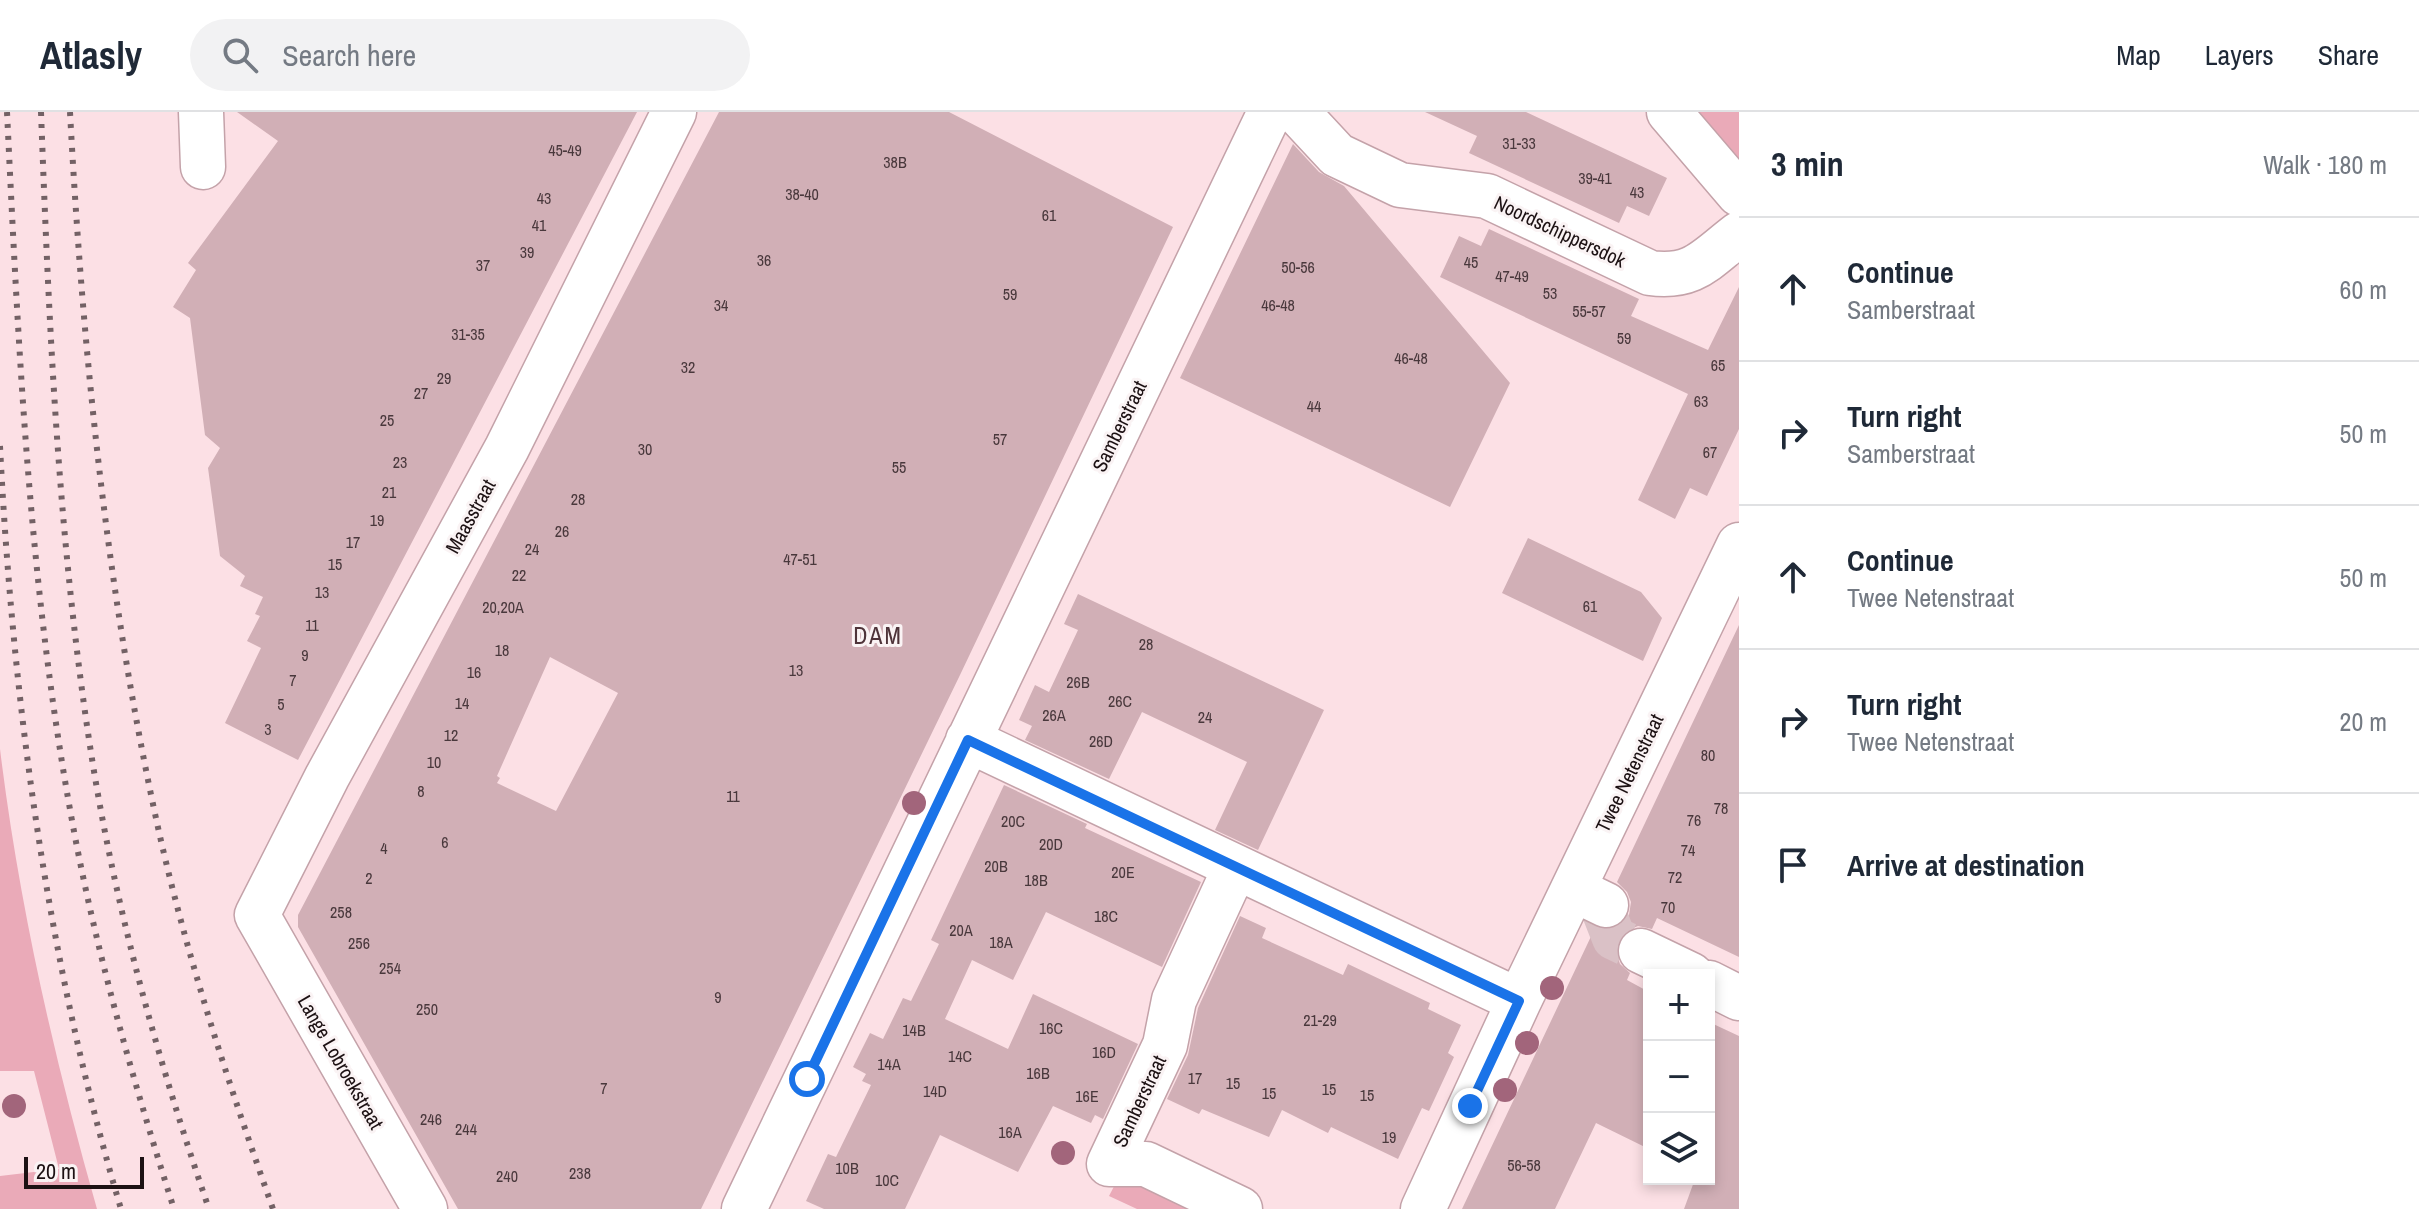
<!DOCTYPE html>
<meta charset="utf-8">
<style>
:root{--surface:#fff;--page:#f2f2f3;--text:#1f2937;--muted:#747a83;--line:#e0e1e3}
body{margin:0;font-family:"Archivo Narrow",sans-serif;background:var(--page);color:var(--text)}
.controls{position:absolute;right:24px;bottom:24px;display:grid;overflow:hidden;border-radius:0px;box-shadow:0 4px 12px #0003}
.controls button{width:72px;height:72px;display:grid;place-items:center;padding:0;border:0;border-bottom:2px solid var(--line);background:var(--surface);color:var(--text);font:40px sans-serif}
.scale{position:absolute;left:24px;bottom:20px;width:120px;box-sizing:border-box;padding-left:8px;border:4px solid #1c1113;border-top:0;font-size:22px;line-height:28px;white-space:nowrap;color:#1c1113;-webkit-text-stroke:6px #faf3f4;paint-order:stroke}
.stop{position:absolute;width:24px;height:24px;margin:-18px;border:6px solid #1a73e8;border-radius:50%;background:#fff}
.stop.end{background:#1a73e8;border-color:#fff;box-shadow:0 2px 8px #0008}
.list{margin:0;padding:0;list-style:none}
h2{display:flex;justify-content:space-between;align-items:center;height:104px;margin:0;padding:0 32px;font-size:34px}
h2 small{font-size:26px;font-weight:400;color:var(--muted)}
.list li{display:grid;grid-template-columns:52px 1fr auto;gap:24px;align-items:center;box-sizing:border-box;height:144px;padding:0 32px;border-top:2px solid var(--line)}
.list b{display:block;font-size:30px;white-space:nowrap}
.list p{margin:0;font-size:26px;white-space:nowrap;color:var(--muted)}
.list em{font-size:26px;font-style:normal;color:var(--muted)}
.icon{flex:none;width:44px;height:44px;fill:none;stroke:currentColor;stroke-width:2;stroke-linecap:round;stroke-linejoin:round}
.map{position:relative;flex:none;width:1739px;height:1097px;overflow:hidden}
header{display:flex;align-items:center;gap:48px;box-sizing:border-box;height:112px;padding:0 40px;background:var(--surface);border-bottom:2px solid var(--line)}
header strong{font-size:38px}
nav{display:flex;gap:44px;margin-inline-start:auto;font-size:28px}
.search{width:560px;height:72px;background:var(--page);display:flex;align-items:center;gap:20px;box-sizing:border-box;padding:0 28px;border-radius:44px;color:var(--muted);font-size:30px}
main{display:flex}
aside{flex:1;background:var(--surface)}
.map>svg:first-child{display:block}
</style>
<header>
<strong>Atlasly</strong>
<div class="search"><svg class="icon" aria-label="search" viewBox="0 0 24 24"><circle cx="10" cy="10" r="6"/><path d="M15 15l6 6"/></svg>Search here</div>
<nav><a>Map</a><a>Layers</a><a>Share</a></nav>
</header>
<main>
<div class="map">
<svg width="1739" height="1097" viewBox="0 0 1739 1097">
<rect width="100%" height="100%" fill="#fce0e5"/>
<path fill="#eaaab8" d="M1694,0H1739V56Z
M0,637C19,793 54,946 97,1097H0V1064L59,1057L34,959H0Z
M1122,1059L1210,1097H1137L1109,1084Z"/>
<path fill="#d1afb6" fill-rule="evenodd" d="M237,0H637L298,648L225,611L261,536L247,529L260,504L255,502L263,485L240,474L245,464L220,444L208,356L220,336L205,323L190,206L173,195L196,158L188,151L278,29Z
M719,0H949L1173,115L960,563L701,1097H458L298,815V803ZM550,545L618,581L556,699L497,671L500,666L497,664Z
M1425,0H1526L1667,66L1649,104L1627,94L1619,111L1469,41L1477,24Z
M1293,32L1319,60L1344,74L1510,271L1450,395L1180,266Z
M1489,117L1639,187L1631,204L1708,238L1739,175V317L1707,384L1690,376L1675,407L1638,388L1688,282L1440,165L1459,124L1481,134Z
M1528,426L1641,480L1662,506L1643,549L1502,481Z
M1078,482L1324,598L1258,738L1215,718L1247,650L1197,626L1142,600L1109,667L1025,628L1032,614L1019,608L1035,573L1049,580L1078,518L1064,512Z
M1739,513V845L1657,806L1652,817L1638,814L1626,819L1618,829L1616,840L1620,852L1630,861L1627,868L1649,880V1037L1596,1011L1555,1097H1462L1595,816L1609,818L1619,814L1629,803L1631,790L1627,780L1617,770Z
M1004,673L1087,712L1085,716L1201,770L1162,855L1046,800L1013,868L972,848L945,907L1008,937L1033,882L1138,932L1103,1007L1095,1003L1091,1011L1053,994L1018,1060L940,1023L905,1097H824L806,1089L828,1042L836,1045L871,973L862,969L866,962L853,955L870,921L883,927L903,886L911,889L939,832L931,828Z
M1240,804L1266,816L1262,826L1343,863L1348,852L1430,891L1428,897L1461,913L1448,941L1454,945L1429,999L1422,996L1398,1047L1331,1015L1328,1021L1282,998L1269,1025L1202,997L1199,1002L1167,987L1188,943L1198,896Z
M1709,910L1739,924V1097H1684L1695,1067H1709Z"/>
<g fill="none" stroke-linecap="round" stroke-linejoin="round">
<path stroke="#dac1c6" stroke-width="44" stroke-dasharray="44 22" stroke-linecap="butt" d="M1603,798L1614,826L1641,839"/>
<g stroke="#c4a2a9" stroke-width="47">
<path id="minor" d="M201,0L203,55
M1297,0L1337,43L1400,73L1487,84L1650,161C1694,167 1706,147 1739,122
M1669,0L1739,82
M968,628L1519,889
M1235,756L1174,888L1165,933L1109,1052H1146L1240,1097
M1573,777L1606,793
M1641,839L1691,863
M1709,871L1739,886
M425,1097L257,803L327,665L507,336L674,0
M744,1097L1270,0
M1423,1097L1519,889L1739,433"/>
</g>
<use href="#minor" stroke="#fff" stroke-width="44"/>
<path stroke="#736165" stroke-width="6" stroke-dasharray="4 8" stroke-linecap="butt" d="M7,0C19,246 30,493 77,735C101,857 136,978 174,1097
M41,0C49,212 58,424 90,634C114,792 157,946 209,1097
M70,0C83,242 107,484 159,720C188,849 229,973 273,1097
M0,334C13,592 47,849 121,1097"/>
</g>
<g fill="#a2657b">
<circle cx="914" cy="691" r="12"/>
<circle cx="1552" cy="876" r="12"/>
<circle cx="1527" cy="931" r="12"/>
<circle cx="1505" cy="978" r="12"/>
<circle cx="14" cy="994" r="12"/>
<circle cx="1063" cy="1041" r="12"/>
</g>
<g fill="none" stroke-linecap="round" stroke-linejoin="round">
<path stroke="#1a73e8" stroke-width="10" d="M807,967L968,628L1519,889L1470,994"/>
</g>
<g text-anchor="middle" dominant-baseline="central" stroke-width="6" stroke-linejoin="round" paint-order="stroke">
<g font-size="16" fill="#49383c">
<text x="1519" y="31">31-33</text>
<text x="565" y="38">45-49</text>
<text x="895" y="50">38B</text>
<text x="1595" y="66">39-41</text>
<text x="1637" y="80">43</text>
<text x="802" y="82">38-40</text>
<text x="544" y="86">43</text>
<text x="1049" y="103">61</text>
<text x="539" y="113">41</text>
<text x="527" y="140">39</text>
<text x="764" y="148">36</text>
<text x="1471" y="150">45</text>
<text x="483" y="153">37</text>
<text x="1298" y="155">50-56</text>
<text x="1512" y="164">47-49</text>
<text x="1550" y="181">53</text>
<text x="1010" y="182">59</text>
<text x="721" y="193">34</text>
<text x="1278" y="193">46-48</text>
<text x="1589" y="199">55-57</text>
<text x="468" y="222">31-35</text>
<text x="1624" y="226">59</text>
<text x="1411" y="246">46-48</text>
<text x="1718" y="253">65</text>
<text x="688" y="255">32</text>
<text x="444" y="266">29</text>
<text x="421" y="281">27</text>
<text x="1701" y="289">63</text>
<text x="1314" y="294">44</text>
<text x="387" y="308">25</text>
<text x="1000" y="327">57</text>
<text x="645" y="337">30</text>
<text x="1710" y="340">67</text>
<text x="400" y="350">23</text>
<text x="899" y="355">55</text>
<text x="389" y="380">21</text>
<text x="578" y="387">28</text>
<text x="377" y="408">19</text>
<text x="562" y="419">26</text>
<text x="353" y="430">17</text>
<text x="532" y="437">24</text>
<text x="800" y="447">47-51</text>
<text x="335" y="452">15</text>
<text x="519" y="463">22</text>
<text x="322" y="480">13</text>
<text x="1590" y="494">61</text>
<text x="503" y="495">20,20A</text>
<text x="312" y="513">11</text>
<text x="1146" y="532">28</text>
<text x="502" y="538">18</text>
<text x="305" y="543">9</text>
<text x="796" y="558">13</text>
<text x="474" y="560">16</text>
<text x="293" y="568">7</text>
<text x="1078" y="570">26B</text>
<text x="1120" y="589">26C</text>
<text x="462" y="591">14</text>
<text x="281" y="592">5</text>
<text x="1054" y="603">26A</text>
<text x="1205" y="605">24</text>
<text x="268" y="617">3</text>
<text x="451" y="623">12</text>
<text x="1101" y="629">26D</text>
<text x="1708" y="643">80</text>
<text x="434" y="650">10</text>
<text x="421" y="679">8</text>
<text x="733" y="684">11</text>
<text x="1721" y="696">78</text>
<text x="1694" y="708">76</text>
<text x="1013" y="709">20C</text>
<text x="445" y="730">6</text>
<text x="1051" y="732">20D</text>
<text x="384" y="736">4</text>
<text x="1688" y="738">74</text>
<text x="996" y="754">20B</text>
<text x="1123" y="760">20E</text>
<text x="1675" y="765">72</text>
<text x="369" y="766">2</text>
<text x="1036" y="768">18B</text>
<text x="1668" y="795">70</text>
<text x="341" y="800">258</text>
<text x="1106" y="804">18C</text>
<text x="961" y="818">20A</text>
<text x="1001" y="830">18A</text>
<text x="359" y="831">256</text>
<text x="390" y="856">254</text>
<text x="718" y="885">9</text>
<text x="427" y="897">250</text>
<text x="1320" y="908">21-29</text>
<text x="1051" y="916">16C</text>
<text x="914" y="918">14B</text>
<text x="1104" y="940">16D</text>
<text x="960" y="944">14C</text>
<text x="889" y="952">14A</text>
<text x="1038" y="961">16B</text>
<text x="1195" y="966">17</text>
<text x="1233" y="971">15</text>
<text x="604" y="976">7</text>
<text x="1329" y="977">15</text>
<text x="935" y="979">14D</text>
<text x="1269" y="981">15</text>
<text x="1367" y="983">15</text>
<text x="1087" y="984">16E</text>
<text x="431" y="1007">246</text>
<text x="466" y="1017">244</text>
<text x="1010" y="1020">16A</text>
<text x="1389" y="1025">19</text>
<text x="1524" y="1053">56-58</text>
<text x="847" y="1056">10B</text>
<text x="580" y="1061">238</text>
<text x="507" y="1064">240</text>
<text x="887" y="1068">10C</text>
</g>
<g font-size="20" fill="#1c1113" stroke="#faf3f4">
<text transform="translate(1560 119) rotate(25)">Noordschippersdok</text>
<text transform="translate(1119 314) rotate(-64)">Samberstraat</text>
<text transform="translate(470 404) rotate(-61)">Maasstraat</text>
<text transform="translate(1629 661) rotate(-64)">Twee Netenstraat</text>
<text transform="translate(341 950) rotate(60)">Lange Lobroekstraat</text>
<text transform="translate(1139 989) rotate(-65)">Samberstraat</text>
</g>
<g font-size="24" letter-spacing="2" fill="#4e3339" stroke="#faf3f4">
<text x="878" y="523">DAM</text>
</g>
</g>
</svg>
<div class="controls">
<button>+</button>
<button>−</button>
<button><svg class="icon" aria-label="layers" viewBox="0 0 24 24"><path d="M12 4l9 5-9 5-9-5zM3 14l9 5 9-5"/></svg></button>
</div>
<div class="scale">20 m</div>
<div class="stop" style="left:807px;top:967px"></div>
<div class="stop end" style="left:1470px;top:994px"></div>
</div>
<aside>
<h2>3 min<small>Walk · 180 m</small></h2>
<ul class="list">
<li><svg class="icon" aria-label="ahead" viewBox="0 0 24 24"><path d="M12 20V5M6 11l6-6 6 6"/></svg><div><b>Continue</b><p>Samberstraat</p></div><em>60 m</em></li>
<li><svg class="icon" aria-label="right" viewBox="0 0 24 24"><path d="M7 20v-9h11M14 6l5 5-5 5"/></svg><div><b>Turn right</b><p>Samberstraat</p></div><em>50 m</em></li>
<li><svg class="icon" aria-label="ahead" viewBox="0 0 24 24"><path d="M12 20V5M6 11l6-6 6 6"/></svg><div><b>Continue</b><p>Twee Netenstraat</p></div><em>50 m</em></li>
<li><svg class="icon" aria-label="right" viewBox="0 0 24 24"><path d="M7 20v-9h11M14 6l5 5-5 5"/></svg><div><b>Turn right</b><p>Twee Netenstraat</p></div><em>20 m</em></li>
<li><svg class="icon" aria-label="arrive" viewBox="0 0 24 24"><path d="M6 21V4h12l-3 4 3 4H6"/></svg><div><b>Arrive at destination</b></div></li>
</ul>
</aside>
</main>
